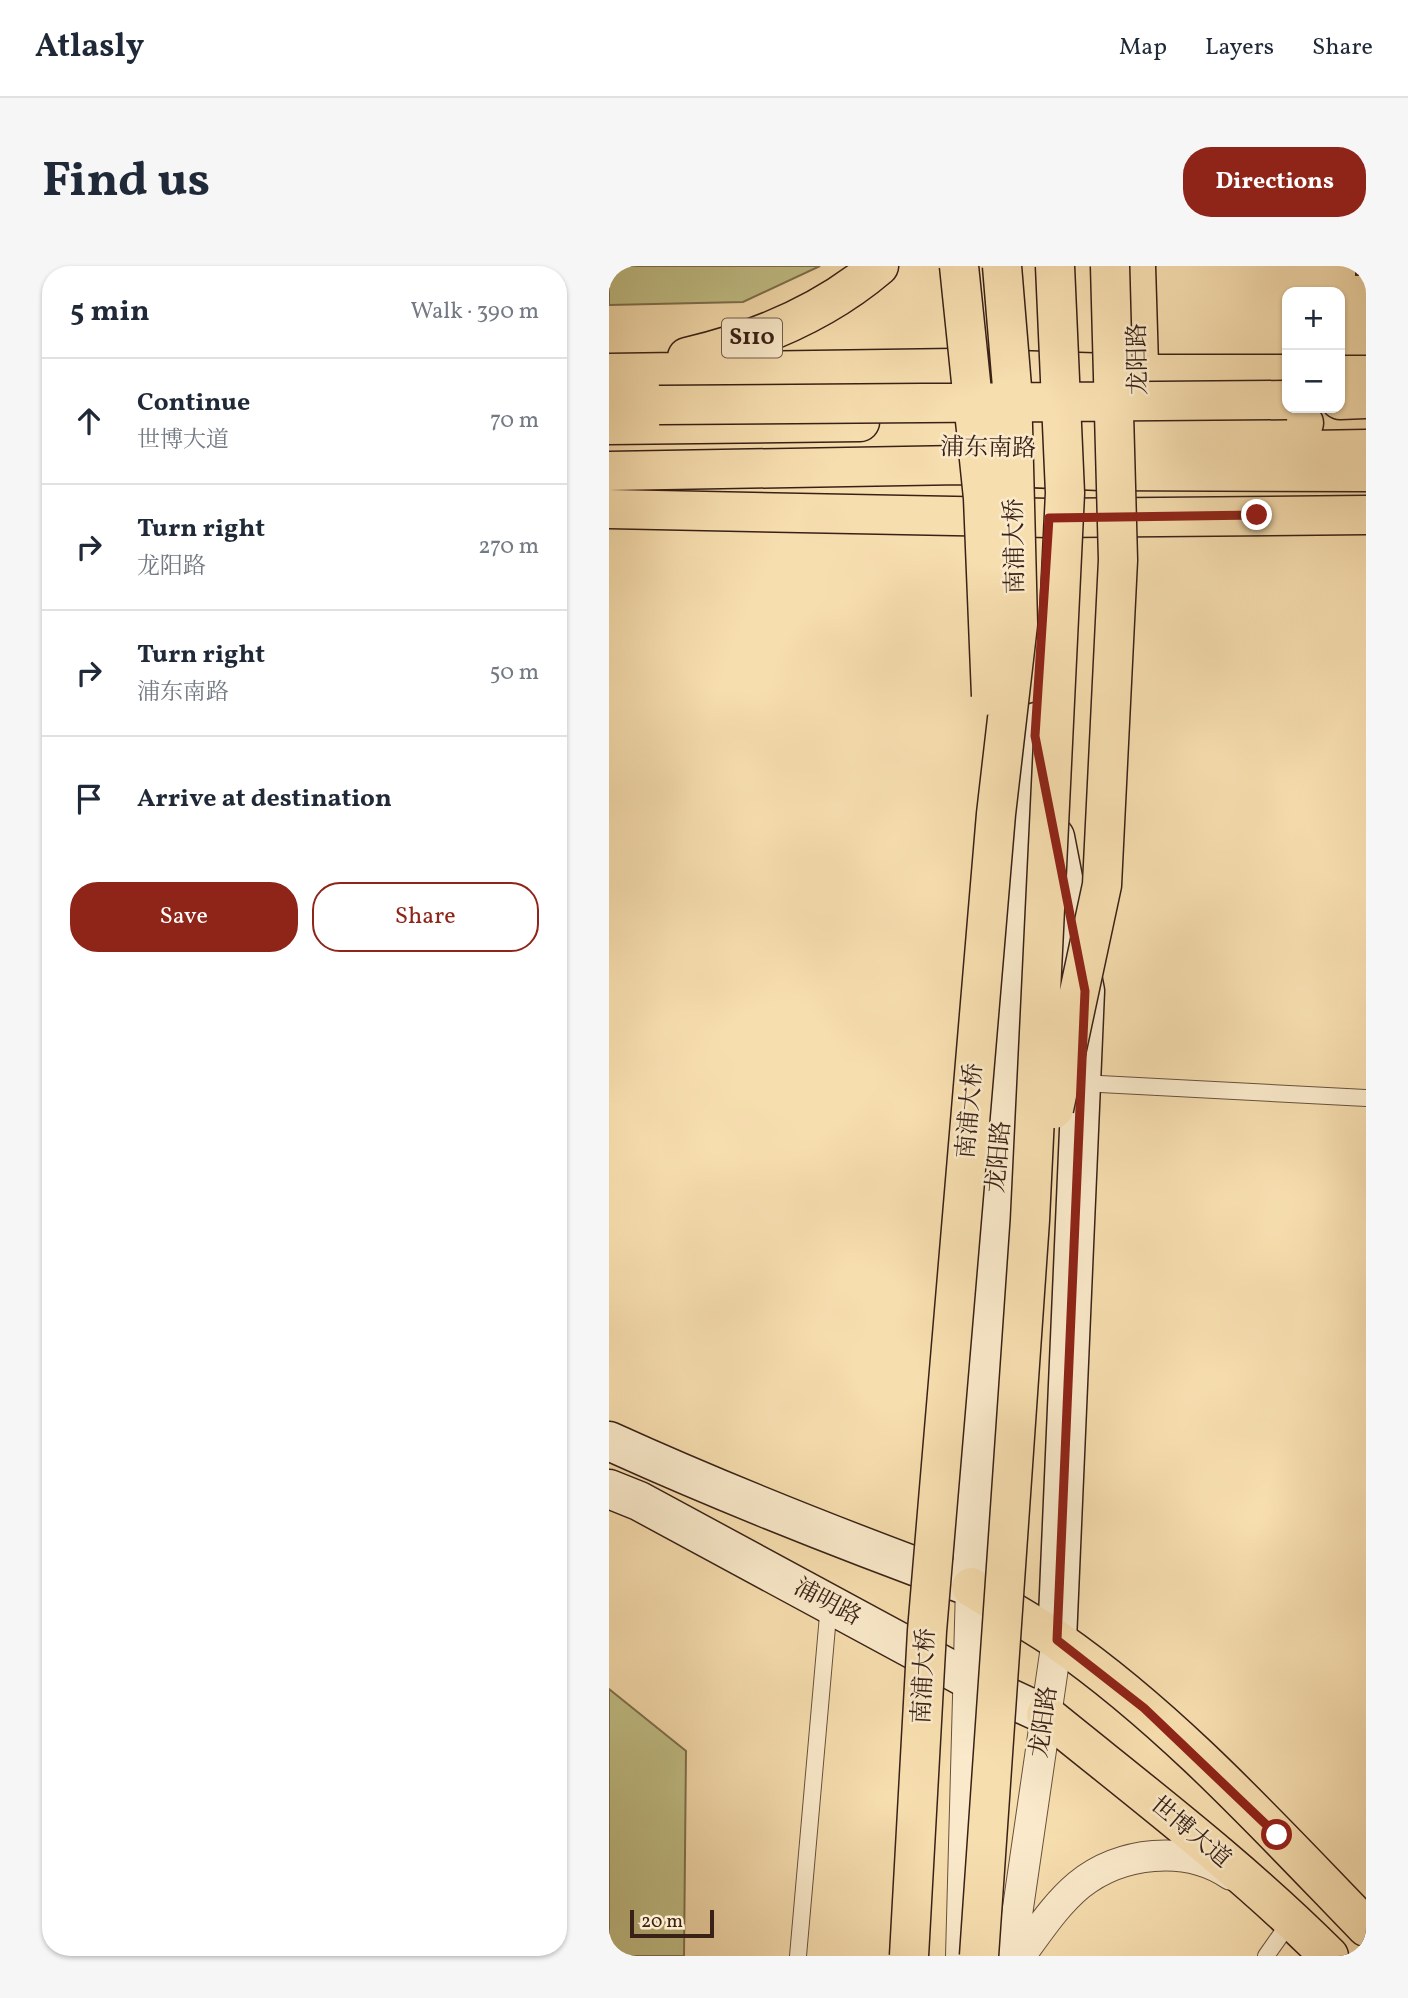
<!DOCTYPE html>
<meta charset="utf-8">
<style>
:root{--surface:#fff;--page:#f6f6f7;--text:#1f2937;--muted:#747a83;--line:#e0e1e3;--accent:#8f2418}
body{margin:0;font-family:Vollkorn,"Noto Serif SC",serif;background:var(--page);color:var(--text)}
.controls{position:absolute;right:21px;top:21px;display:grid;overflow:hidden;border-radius:14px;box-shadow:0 2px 5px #0004}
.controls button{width:63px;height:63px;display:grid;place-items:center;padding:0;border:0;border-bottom:2px solid var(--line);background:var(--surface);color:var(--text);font:35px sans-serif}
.scale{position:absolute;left:21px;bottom:18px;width:84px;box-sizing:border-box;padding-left:7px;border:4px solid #392117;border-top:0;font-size:19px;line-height:24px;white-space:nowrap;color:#392117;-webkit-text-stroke:5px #faeacb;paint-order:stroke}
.stop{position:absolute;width:21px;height:21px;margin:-16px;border:5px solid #8f2418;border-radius:50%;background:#fff}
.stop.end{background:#8f2418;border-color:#fff;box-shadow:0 2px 7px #0008}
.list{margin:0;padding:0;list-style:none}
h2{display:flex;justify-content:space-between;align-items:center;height:91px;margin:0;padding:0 28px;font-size:30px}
h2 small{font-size:23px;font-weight:400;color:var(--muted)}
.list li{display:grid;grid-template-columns:46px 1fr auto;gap:21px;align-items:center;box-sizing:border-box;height:126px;padding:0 28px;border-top:2px solid var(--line)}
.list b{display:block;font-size:26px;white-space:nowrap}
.list p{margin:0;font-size:23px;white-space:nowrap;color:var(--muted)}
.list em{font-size:23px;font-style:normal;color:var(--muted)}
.actions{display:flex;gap:14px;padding:21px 28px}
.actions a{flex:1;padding:16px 0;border:2px solid var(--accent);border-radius:28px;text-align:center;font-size:24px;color:var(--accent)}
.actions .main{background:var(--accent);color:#fff}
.icon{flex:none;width:38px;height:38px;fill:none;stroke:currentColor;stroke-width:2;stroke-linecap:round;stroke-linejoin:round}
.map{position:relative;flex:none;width:757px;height:1690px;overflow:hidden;border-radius:28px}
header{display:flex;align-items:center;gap:42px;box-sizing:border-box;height:98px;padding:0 35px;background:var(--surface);border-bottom:2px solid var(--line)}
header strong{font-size:33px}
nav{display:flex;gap:38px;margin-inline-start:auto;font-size:24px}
.intro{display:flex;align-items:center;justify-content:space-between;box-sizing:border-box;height:168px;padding:0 42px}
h1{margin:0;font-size:49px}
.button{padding:18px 32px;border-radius:28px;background:var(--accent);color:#fff;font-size:24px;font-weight:700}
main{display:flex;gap:42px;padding:0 42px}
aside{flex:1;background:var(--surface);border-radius:28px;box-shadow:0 2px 5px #0004}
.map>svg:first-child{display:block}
</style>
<header>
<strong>Atlasly</strong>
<nav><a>Map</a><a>Layers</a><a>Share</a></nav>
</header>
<div class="intro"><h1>Find us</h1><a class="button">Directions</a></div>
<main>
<aside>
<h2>5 min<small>Walk · 390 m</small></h2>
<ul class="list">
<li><svg class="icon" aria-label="ahead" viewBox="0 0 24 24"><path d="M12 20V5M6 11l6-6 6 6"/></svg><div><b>Continue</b><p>世博大道</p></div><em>70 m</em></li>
<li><svg class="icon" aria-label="right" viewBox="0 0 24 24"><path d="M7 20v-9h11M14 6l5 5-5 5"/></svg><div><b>Turn right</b><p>龙阳路</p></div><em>270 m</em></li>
<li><svg class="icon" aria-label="right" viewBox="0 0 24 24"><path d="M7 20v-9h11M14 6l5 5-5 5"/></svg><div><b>Turn right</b><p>浦东南路</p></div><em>50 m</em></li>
<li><svg class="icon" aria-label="arrive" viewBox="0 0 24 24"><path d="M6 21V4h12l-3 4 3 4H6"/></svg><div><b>Arrive at destination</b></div></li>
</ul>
<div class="actions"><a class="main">Save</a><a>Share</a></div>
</aside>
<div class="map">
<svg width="757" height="1690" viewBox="0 0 757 1690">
<rect width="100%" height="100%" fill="#f7deaf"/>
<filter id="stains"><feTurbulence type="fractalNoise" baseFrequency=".00286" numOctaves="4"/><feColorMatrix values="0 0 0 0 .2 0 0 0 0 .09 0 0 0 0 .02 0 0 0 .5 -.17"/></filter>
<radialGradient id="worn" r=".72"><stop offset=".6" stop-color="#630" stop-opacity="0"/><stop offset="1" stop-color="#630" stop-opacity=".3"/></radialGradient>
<path fill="#c2c087" stroke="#7e704f" stroke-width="2" d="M0,0H211L134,36L0,39Z
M0,1423L77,1485L75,1690H0Z"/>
<path fill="#e7a985" stroke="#392117" stroke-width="2" d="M747,0H757V9H747Z"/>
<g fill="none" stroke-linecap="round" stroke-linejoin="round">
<g stroke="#68503d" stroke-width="18">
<path id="service" d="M472,817L757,832
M189,1690L220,1338
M657,1690L683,1653"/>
</g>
<g stroke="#68503d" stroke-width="32">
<path id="minor" d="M352,1690L362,1321
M402,1690L448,1374
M411,1690C429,1666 446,1639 470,1619C511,1586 577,1578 622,1609"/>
</g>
<g stroke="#392117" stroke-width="41">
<path id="secondary" d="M446,571L476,725L448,1374
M0,1175C119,1229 239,1276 362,1321L376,1053L427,456
M0,1223L30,1235L359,1413L437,1449"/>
</g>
<g stroke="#392117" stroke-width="41">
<path id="primary" d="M527,0L531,132
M78,91C147,75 215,47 270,0
M0,107L346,102L532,108H678
M731,109H757
M371,155L695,157
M0,159L251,156
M422,183L532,187L757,183
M0,243L440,252L757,249
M362,1321C390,1339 420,1355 448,1374C563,1454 660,1561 757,1661
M437,1449C533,1527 632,1602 720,1690"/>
</g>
<g stroke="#392117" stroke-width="41">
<path id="trunk" d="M731,134L757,133
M0,140L50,139
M0,205L352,199L492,205L757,206"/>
</g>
<use href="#service" stroke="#faeacb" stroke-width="16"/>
<use href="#minor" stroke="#faeacb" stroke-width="30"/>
<use href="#secondary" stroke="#faeacb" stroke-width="38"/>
<use href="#primary" stroke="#f7deaf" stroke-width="38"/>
<use href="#trunk" stroke="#f7deaf" stroke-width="38"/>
<g stroke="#392117" stroke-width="41" stroke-linecap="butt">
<path id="trunk-bridge" d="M350,0L374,232L382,430
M50,139L678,134
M445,843L493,619L509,294L501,0
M300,1690L318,1365L387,548L409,358L403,121L393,0
M370,1690L421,954L456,227L446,0"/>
</g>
<use href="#trunk-bridge" stroke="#f7deaf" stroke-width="38"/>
</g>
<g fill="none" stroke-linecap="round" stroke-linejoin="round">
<path stroke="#8f2418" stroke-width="9" d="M648,249L440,252L426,470L476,725L448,1374L535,1442L668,1569"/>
</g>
<g text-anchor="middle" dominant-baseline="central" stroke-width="5" stroke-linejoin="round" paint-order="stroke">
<rect fill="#faeacb" stroke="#735d4d" stroke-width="2" x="113" y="52.5" width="60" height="39" rx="5"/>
<g font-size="23" font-weight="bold" fill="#392117">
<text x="143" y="72">S110</text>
</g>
<g font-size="24" fill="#392117" stroke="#faeacb">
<text transform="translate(530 93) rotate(-91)">龙阳路</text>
<text transform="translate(379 183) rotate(1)">浦东南路</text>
<text transform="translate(407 280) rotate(-91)">南浦大桥</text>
<text transform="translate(362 845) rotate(-85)">南浦大桥</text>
<text transform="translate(391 891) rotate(-85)">龙阳路</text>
<text transform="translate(218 1337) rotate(28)">浦明路</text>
<text transform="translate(316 1410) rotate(-87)">南浦大桥</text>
<text transform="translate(436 1456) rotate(-82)">龙阳路</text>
<text transform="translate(581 1567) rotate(40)">世博大道</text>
</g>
</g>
<rect width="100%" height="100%" filter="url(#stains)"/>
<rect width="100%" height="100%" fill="url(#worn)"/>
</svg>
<div class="controls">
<button>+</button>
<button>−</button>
</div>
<div class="scale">20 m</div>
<div class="stop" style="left:668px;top:1569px"></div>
<div class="stop end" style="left:648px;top:249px"></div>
</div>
</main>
